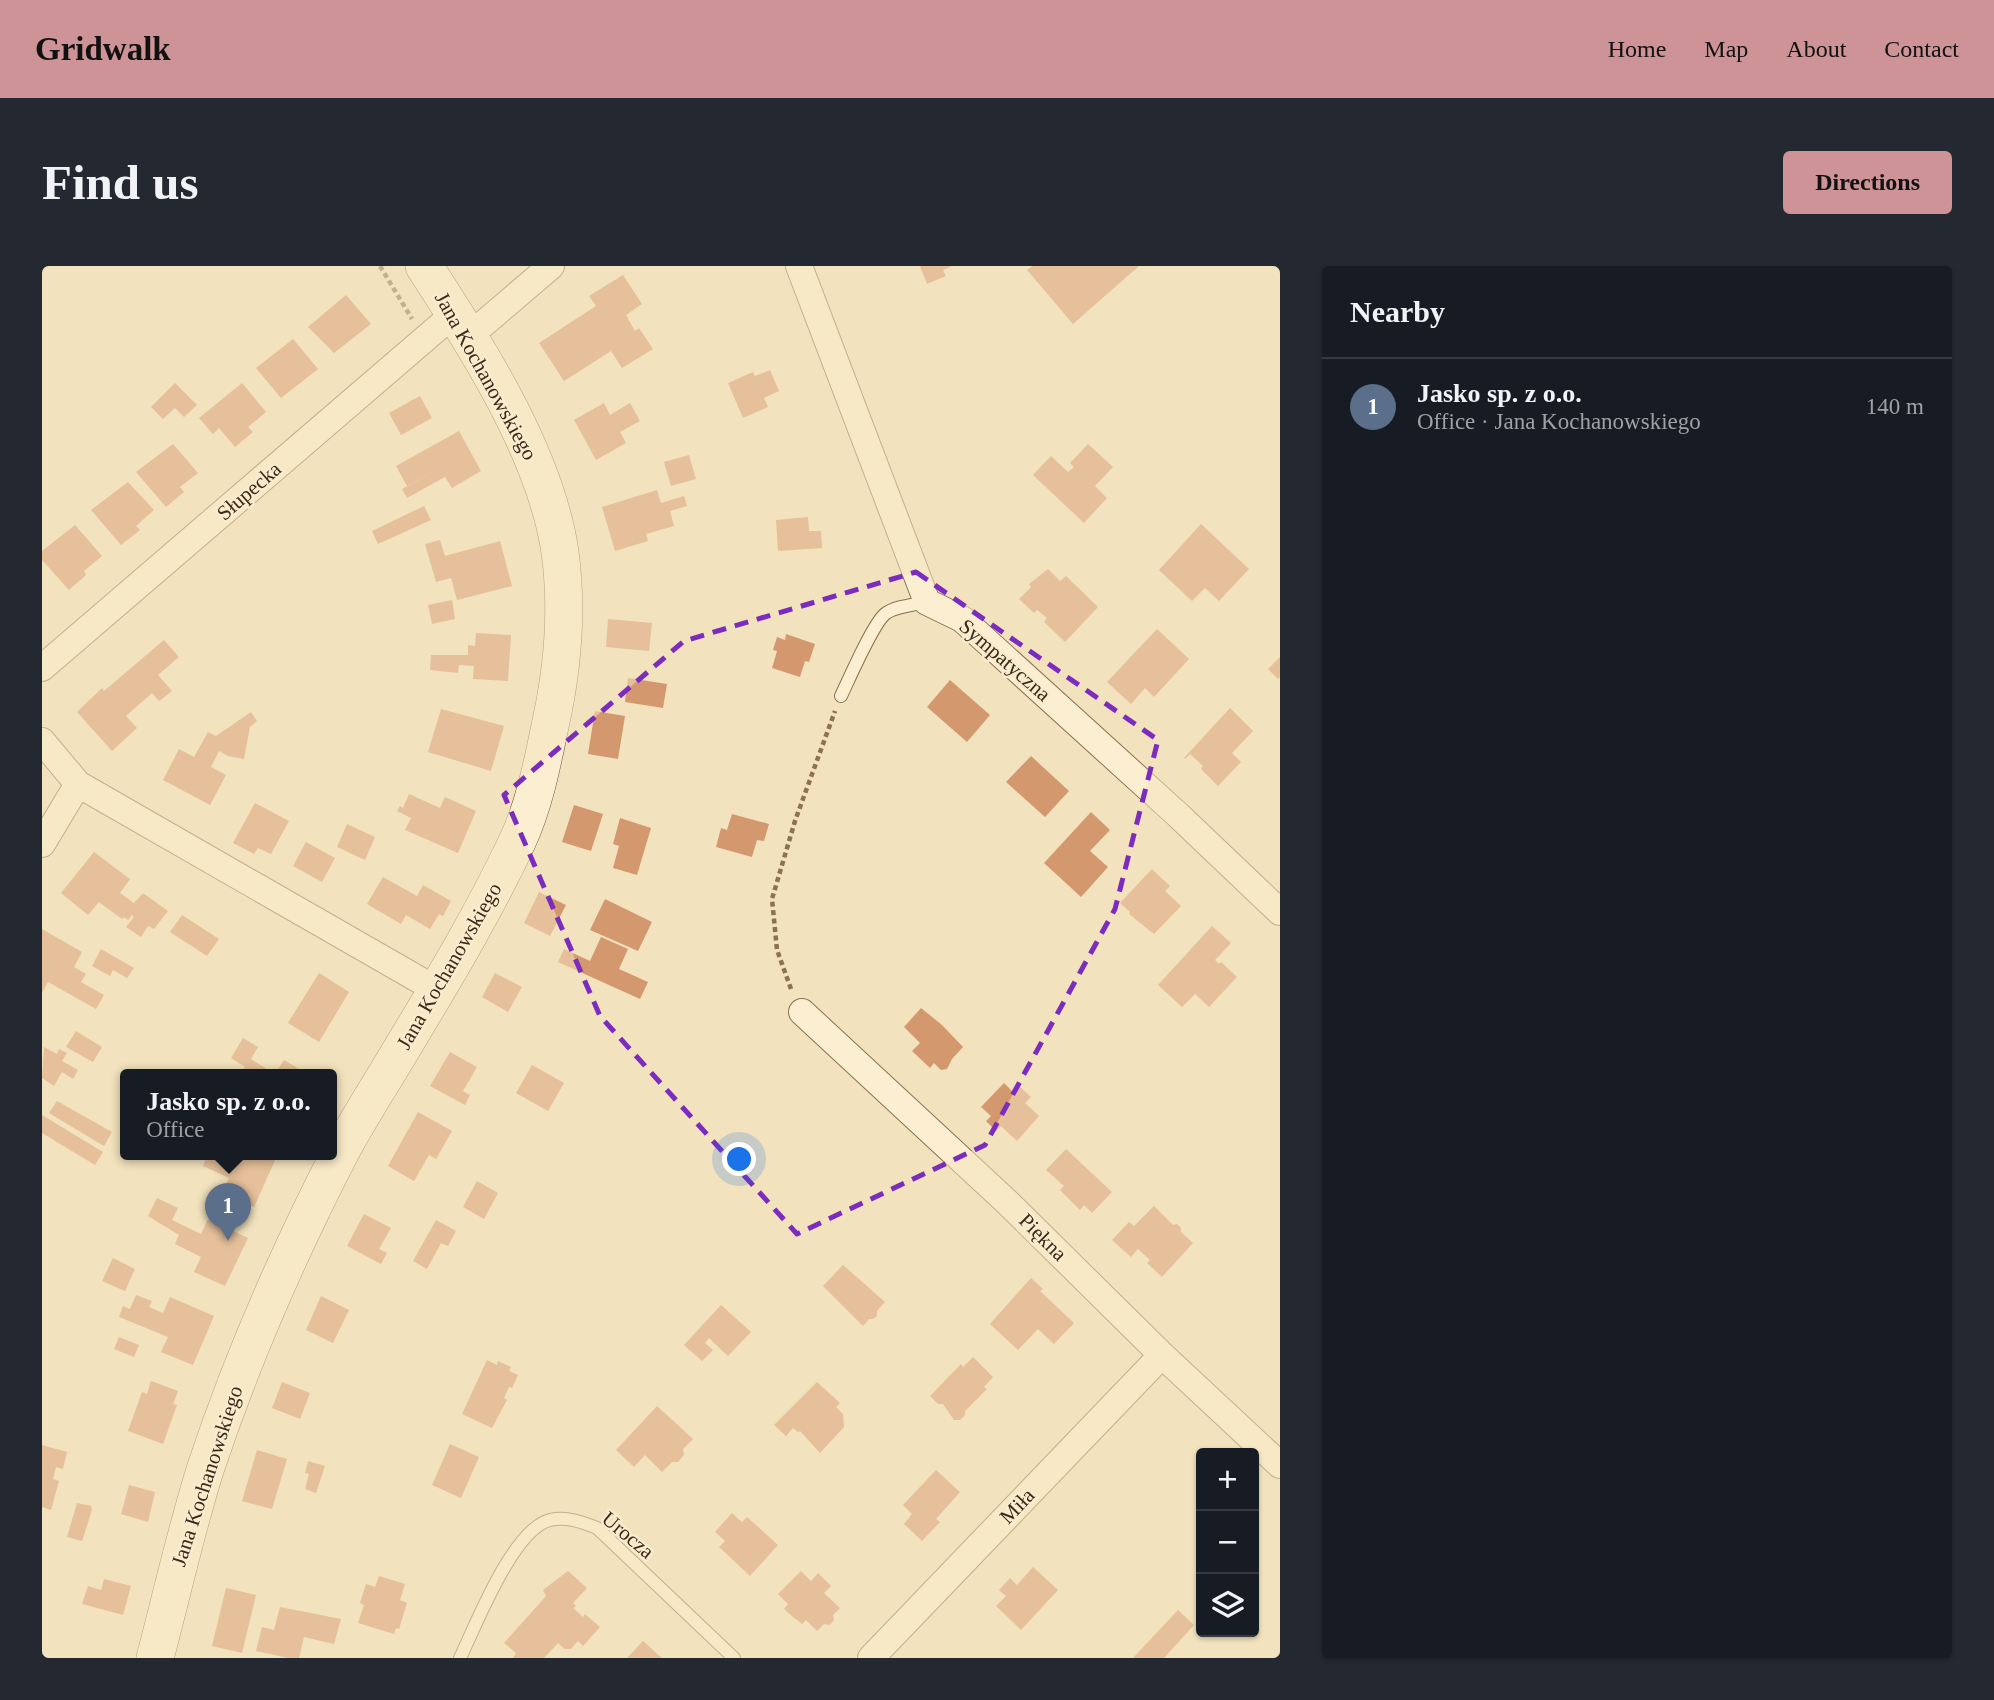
<!DOCTYPE html>
<meta charset="utf-8">
<style>
:root{--surface:#171b24;--page:#242831;--text:#f1f3f6;--muted:#9ea1a6;--line:#363941;--accent:#cd9396}
body{margin:0;font-family:Georgia,serif;background:var(--page);color:var(--text)}
.controls{position:absolute;right:21px;bottom:21px;display:grid;overflow:hidden;border-radius:7px;box-shadow:0 2px 5px #0004}
.controls button{width:63px;height:63px;display:grid;place-items:center;padding:0;border:0;border-bottom:2px solid var(--line);background:var(--surface);color:var(--text);font:35px sans-serif}
.you{position:absolute;left:698px;top:894px;width:24px;height:24px;margin:-18px;border:5px solid #fff;border-radius:50%;background:#1a73e8;box-shadow:0 0 0 10px #1a73e833}
.badge{display:grid;place-items:center;width:46px;height:46px;border-radius:50%;background:var(--accent);color:#fff;font-size:23px;font-weight:700}
.pin{position:absolute;translate:-50% -58px;filter:drop-shadow(0 2px 4px #0008)}
.pin::after{content:'';position:absolute;top:37px;width:24px;height:21px;background:inherit;clip-path:polygon(0 0,100% 0,50% 100%)}
.popup{position:absolute;left:78px;top:803px;width:217px;height:91px;box-sizing:border-box;display:grid;place-content:center;border-radius:7px;background:var(--surface);filter:drop-shadow(0 2px 5px #0005);font-size:23px;white-space:nowrap;color:var(--muted)}
.popup b{font-size:26px;color:var(--text)}
.popup::after{content:'';position:absolute;left:50%;top:100%;margin-left:-14px;border:14px solid transparent;border-top-color:var(--surface)}
.list{margin:0;padding:0;list-style:none}
h2{display:flex;justify-content:space-between;align-items:center;height:91px;margin:0;padding:0 28px;font-size:30px}
h2 small{font-size:23px;font-weight:400;color:var(--muted)}
.list li{display:grid;grid-template-columns:46px 1fr auto;gap:21px;align-items:center;box-sizing:border-box;height:98px;padding:0 28px;border-top:2px solid var(--line)}
.list b{display:block;font-size:26px;white-space:nowrap}
.list p{margin:0;font-size:23px;white-space:nowrap;color:var(--muted)}
.list em{font-size:23px;font-style:normal;color:var(--muted)}
.icon{flex:none;width:38px;height:38px;fill:none;stroke:currentColor;stroke-width:2;stroke-linecap:round;stroke-linejoin:round}
.map{position:relative;flex:none;width:1238px;height:1392px;overflow:hidden;border-radius:7px}
header{display:flex;align-items:center;gap:42px;box-sizing:border-box;height:98px;padding:0 35px;background:var(--accent);color:#111}
header strong{font-size:33px}
nav{display:flex;gap:38px;margin-inline-start:auto;font-size:24px}
.intro{display:flex;align-items:center;justify-content:space-between;box-sizing:border-box;height:168px;padding:0 42px}
h1{margin:0;font-size:49px}
.button{padding:18px 32px;border-radius:7px;background:var(--accent);color:#111;font-size:24px;font-weight:700}
main{display:flex;gap:42px;padding:0 42px}
aside{flex:1;background:var(--surface);border-radius:7px;box-shadow:0 2px 5px #0004}
.map>svg:first-child{display:block}
</style>
<header>
<strong>Gridwalk</strong>
<nav><a>Home</a><a>Map</a><a>About</a><a>Contact</a></nav>
</header>
<div class="intro"><h1>Find us</h1><a class="button">Directions</a></div>
<main>
<div class="map">
<svg width="1238" height="1392" viewBox="0 0 1238 1392">
<rect width="100%" height="100%" fill="#f2e2bd"/>
<path fill="#d4986f" d="M878,0H910L901,4L904,10L885,18Z
M990,0H1097L1031,58L985,4Z
M581,9L600,38L584,49L593,65L597,62L611,83L580,102L569,85L522,115L497,77L554,40L547,30Z
M304,29L329,58L292,87L266,61Z
M251,73L276,103L239,132L214,102Z
M728,104L737,125L722,132L726,141L701,152L686,117L711,106L713,110Z
M133,117L155,139L142,151L133,142L121,153L109,141Z
M200,117L224,146L206,161L211,166L193,181L177,162L171,168L157,152Z
M378,130L390,152L359,169L347,147Z
M562,137L568,149L588,137L598,155L578,166L584,177L554,194L532,154Z
M417,165L439,205L410,222L403,211L365,232L360,223L405,199L365,220L354,200Z
M131,178L156,207L138,221L142,226L124,241L94,206Z
M1046,178L1071,201L1053,220L1065,232L1042,257L991,209L1009,190L1026,206L1032,201L1028,197Z
M647,189L654,213L629,220L622,196Z
M86,216L112,244L94,260L98,264L79,279L49,244Z
M615,224L619,237L642,230L645,240L628,245L632,260L604,268L606,275L573,285L560,241Z
M382,240L389,254L336,278L330,265Z
M766,251L767,265H779L780,282L736,285L734,254Z
M1159,258L1207,303L1177,335L1163,322L1150,335L1117,304Z
M33,259L60,290L42,305L44,309L27,324L0,294V285Z
M398,274L403,290L458,275L470,320L415,334L409,312L394,316L383,278Z
M1006,303L1018,315L1024,310L1056,341L1023,376L1002,356L1005,352L995,344L992,347L977,333L989,321L987,318Z
M410,334L413,353L390,358L386,339Z
M566,353L610,357L607,385L564,381Z
M1115,363L1147,393L1112,431L1103,422L1089,438L1065,416Z
M434,367L469,369L466,415L431,413L432,400L417,399L416,407L388,404L389,389H426V379L433,380Z
M744,368L773,378L767,396L763,395L758,411L730,402L735,385L731,384L735,371L743,374Z
M122,374L137,391L116,409L130,425L117,435L110,427L84,450L95,462L70,485L35,446L60,422L62,425Z
M1238,391V411L1236,413L1226,403Z
M586,412L625,418L621,442L583,436Z
M908,414L948,449L925,476L885,441Z
M1188,442L1211,465L1190,487L1199,496L1176,520L1159,503L1161,500L1148,488L1143,493L1142,492Z
M399,443L462,460L449,505L386,486Z
M553,445L583,450L576,493L546,488Z
M209,446L215,455L208,461L202,493L186,490L177,485L169,501L184,509L168,539L121,514L137,483L152,491L166,466L174,470Z
M989,490L1027,525L1003,551L964,516Z
M367,528L398,542L403,531L434,545L416,587L363,564L369,552L355,545L358,540L361,542Z
M213,537L247,555L229,588L216,582L212,588L191,577Z
M532,539L561,548L549,585L520,576Z
M1049,546L1068,564L1048,585L1066,601L1039,631L1002,597Z
M690,548L727,558L722,575L715,574L710,591L674,581L679,562L685,564Z
M578,552L609,562L595,609L571,602L577,580L571,578Z
M305,558L333,571L323,594L295,581Z
M264,576L293,592L280,616L251,600Z
M52,586L88,613L78,627L92,637L101,627L126,645L112,663L106,660L99,671L84,661L92,651L90,649L86,654L82,651L80,653L57,636L46,649L19,627Z
M1110,603L1128,620L1123,625L1139,640L1112,668L1087,648L1088,646L1078,637Z
M341,611L375,630L381,619L409,635L401,650L397,648L388,663L364,649L359,658L325,638Z
M497,626L524,639L508,670L482,657Z
M563,633L610,656L596,685L548,664Z
M140,649L177,673L165,690L128,666Z
M1170,660L1189,677L1173,694L1177,698L1179,696L1195,711L1167,741L1153,728L1140,741L1116,719Z
M0,663L40,686L32,701L44,708L39,716L62,729L54,743L6,716L0,727Z
M559,671L586,683L577,703L606,716L598,733L516,696L522,683L548,695Z
M59,683L92,702L85,712L71,704L68,710L50,700Z
M277,707L307,726L277,776L246,757Z
M453,707L480,721L466,746L440,731Z
M879,742L900,759L921,781L910,793L905,803L899,804L892,797L888,802L870,785L878,777L862,761Z
M34,765L60,781L51,796L24,781Z
M201,772L216,781L209,793L233,808L242,794L267,809H198L203,801L189,792Z
M2,781L15,788L17,783L25,787L20,795L36,804L31,813L20,806L12,820L0,812Z
M408,786L435,801L421,825L428,829L423,839L388,820Z
M490,799L522,817L506,845L474,827Z
M962,817L971,826L977,820L989,831L983,837L997,850L975,875L959,860L954,865L944,855L949,850L939,841Z
M15,835L70,866L62,880L7,847Z
M376,846L410,865L394,893L387,889L372,915L346,900Z
M0,849L61,886L53,899L0,867Z
M1024,883L1070,926L1050,947L1042,939L1038,944L1018,924L1022,920L1004,904Z
M165,889H228L234,892L212,941L180,926L187,912L161,900Z
M435,915L456,927L442,953L421,941Z
M115,932L136,942L130,954L159,968L166,953L206,972L183,1020L152,1006L159,991L133,978L137,969L106,950Z
M1112,940L1131,959L1135,958L1139,962V966L1151,977L1120,1011L1105,997L1108,994L1096,983L1089,991L1070,974L1087,956L1092,960Z
M322,948L349,962L337,983L345,987L339,998L305,980Z
M394,954L414,965L406,980L399,977L385,1003L371,995Z
M71,992L93,1003L83,1025L60,1015Z
M801,999L843,1036L835,1045V1050L831,1053H827L821,1060L781,1020Z
M989,1012L1001,1023L998,1025L1032,1057L1012,1078L996,1063L976,1084L948,1058Z
M94,1029L110,1035L107,1041L121,1047L128,1031L172,1050L151,1099L119,1086L126,1071L77,1051L81,1040L88,1043Z
M279,1030L307,1044L291,1077L264,1064Z
M679,1039L709,1066L686,1090L667,1072L663,1077L671,1084L660,1095L642,1079Z
M77,1071L97,1079L92,1091L72,1083Z
M931,1091L951,1111L942,1121L945,1123L923,1145V1149L918,1154H912L901,1138H896L888,1130L919,1098L921,1101Z
M445,1094L455,1099L456,1095L469,1101L467,1105L476,1109L470,1122L467,1121L462,1132L465,1134L450,1162L420,1148Z
M109,1115L136,1125L131,1138L135,1139L121,1178L86,1165L100,1126L105,1128Z
M240,1116L268,1127L258,1153L230,1142Z
M775,1116L798,1137L794,1141L801,1148L802,1161L778,1187L758,1165L756,1166L751,1162L744,1170L732,1159Z
M615,1140L651,1173L641,1183L642,1189L636,1196H630L620,1206L603,1189L592,1201L574,1184Z
M408,1178L437,1191L419,1232L390,1219Z
M0,1179L25,1186L21,1203L14,1201L11,1213L17,1215L9,1244L0,1241Z
M215,1184L245,1193L230,1243L200,1235Z
M266,1195L283,1200L274,1227L263,1223L267,1208L263,1207Z
M894,1204L918,1226L894,1253L898,1256L880,1275L862,1258L870,1248L861,1239Z
M87,1219L113,1226L106,1256L79,1248Z
M35,1237L49,1240L50,1244L40,1275L25,1271Z
M690,1247L700,1256L705,1251L736,1279L708,1310L677,1281L683,1275L673,1266Z
M991,1301L1016,1324L979,1364L954,1340L964,1330L957,1324L968,1312L975,1319Z
M526,1305L545,1322L531,1337L534,1340L531,1342L541,1351L543,1348L558,1361L541,1380L536,1375L529,1383H523L516,1377L502,1392H471L474,1387L462,1377L504,1330L501,1324Z
M759,1305L769,1315L776,1307L789,1320L782,1327L798,1342L791,1349L792,1354L788,1359L782,1358L775,1365L764,1354L760,1358L751,1351L742,1343L746,1338L736,1328Z
M337,1310L363,1318L358,1334L365,1337L357,1363L354,1362L352,1368L316,1357L322,1339L318,1337L324,1318L333,1321Z
M62,1313L89,1320L81,1349L40,1338L46,1320L59,1324Z
M184,1322L214,1329L200,1387L170,1380Z
M238,1341L299,1353L292,1378L262,1371L257,1392H246L214,1385L220,1361L232,1364Z
M1136,1344L1152,1359L1122,1392H1091Z
M601,1375L620,1392H585Z"/>
<g fill="none" stroke-linecap="round" stroke-linejoin="round">
<g stroke="#8c7154" stroke-width="14">
<path id="lane" d="M799,430C807,413 831,358 843,348C853,340 872,339 885,336
M418,1392C434,1359 471,1263 508,1254C524,1250 540,1256 555,1262L692,1392"/>
</g>
<g stroke="#8c7154" stroke-width="28">
<path id="street" d="M757,0L885,336L920,353L1136,549L1238,646
M426,71L509,0
M0,402L413,47
M0,475L36,518L395,724
M0,578L36,518
M760,746L965,936L1120,1089L1238,1199
M829,1392L1120,1089"/>
</g>
<g stroke="#6d5238" stroke-width="38">
<path id="secondary" d="M113,1392C130,1328 144,1264 164,1201C200,1093 246,988 298,887C316,853 337,821 356,789C398,719 440,650 475,576C492,540 500,499 508,460C521,402 526,345 518,286C504,189 435,81 382,0"/>
</g>
<path stroke="#8c7154" stroke-width="4.5" stroke-dasharray="5 3.5" stroke-linecap="butt" d="M338,0L370,53
M749,723L735,684L730,633L753,555L793,445"/>
<use href="#lane" stroke="#fcefd1" stroke-width="12"/>
<use href="#street" stroke="#fcefd1" stroke-width="26"/>
<use href="#secondary" stroke="#fcefd1" stroke-width="37"/>
</g>
<path d="M0 0H1238V1392H0ZM874,306L1116,474L1073,643L943,879L755,968L558,750L462,529L642,375Z" fill="#f2e2bd" fill-opacity=".55" fill-rule="evenodd"/>
<path fill="none" stroke="#7b2cbf" stroke-width="5" stroke-dasharray="14 9" stroke-linejoin="round" d="M874,306L1116,474L1073,643L943,879L755,968L558,750L462,529L642,375Z"/>
<g text-anchor="middle" dominant-baseline="central" stroke-width="5" stroke-linejoin="round" paint-order="stroke">
<g font-size="21" fill="#39291b" stroke="#f9eccd">
<text transform="translate(444 110) rotate(61)">Jana Kochanowskiego</text>
<text transform="translate(207 225) rotate(-41)">Słupecka</text>
<text transform="translate(963 394) rotate(41)">Sympatyczna</text>
<text transform="translate(407 700) rotate(-60)">Jana Kochanowskiego</text>
<text transform="translate(1001 971) rotate(45)">Piękna</text>
<text transform="translate(165 1210) rotate(-72)">Jana Kochanowskiego</text>
<text transform="translate(975 1240) rotate(-46)">Miła</text>
<text transform="translate(586 1269) rotate(40)">Urocza</text>
</g>
</g>
</svg>
<div class="controls">
<button>+</button>
<button>−</button>
<button><svg class="icon" aria-label="layers" viewBox="0 0 24 24"><path d="M12 4l9 5-9 5-9-5zM3 14l9 5 9-5"/></svg></button>
</div>
<div class="you"></div>
<div class="pin badge" style="left:186px;top:975px;background:#5c6f8a">1</div>
<div class="popup"><b>Jasko sp. z o.o.</b>Office</div>
</div>
<aside>
<h2>Nearby<small></small></h2>
<ul class="list">
<li><span class="badge" style="background:#5c6f8a">1</span><div><b>Jasko sp. z o.o.</b><p>Office · Jana Kochanowskiego</p></div><em>140 m</em></li>
</ul>
</aside>
</main>
